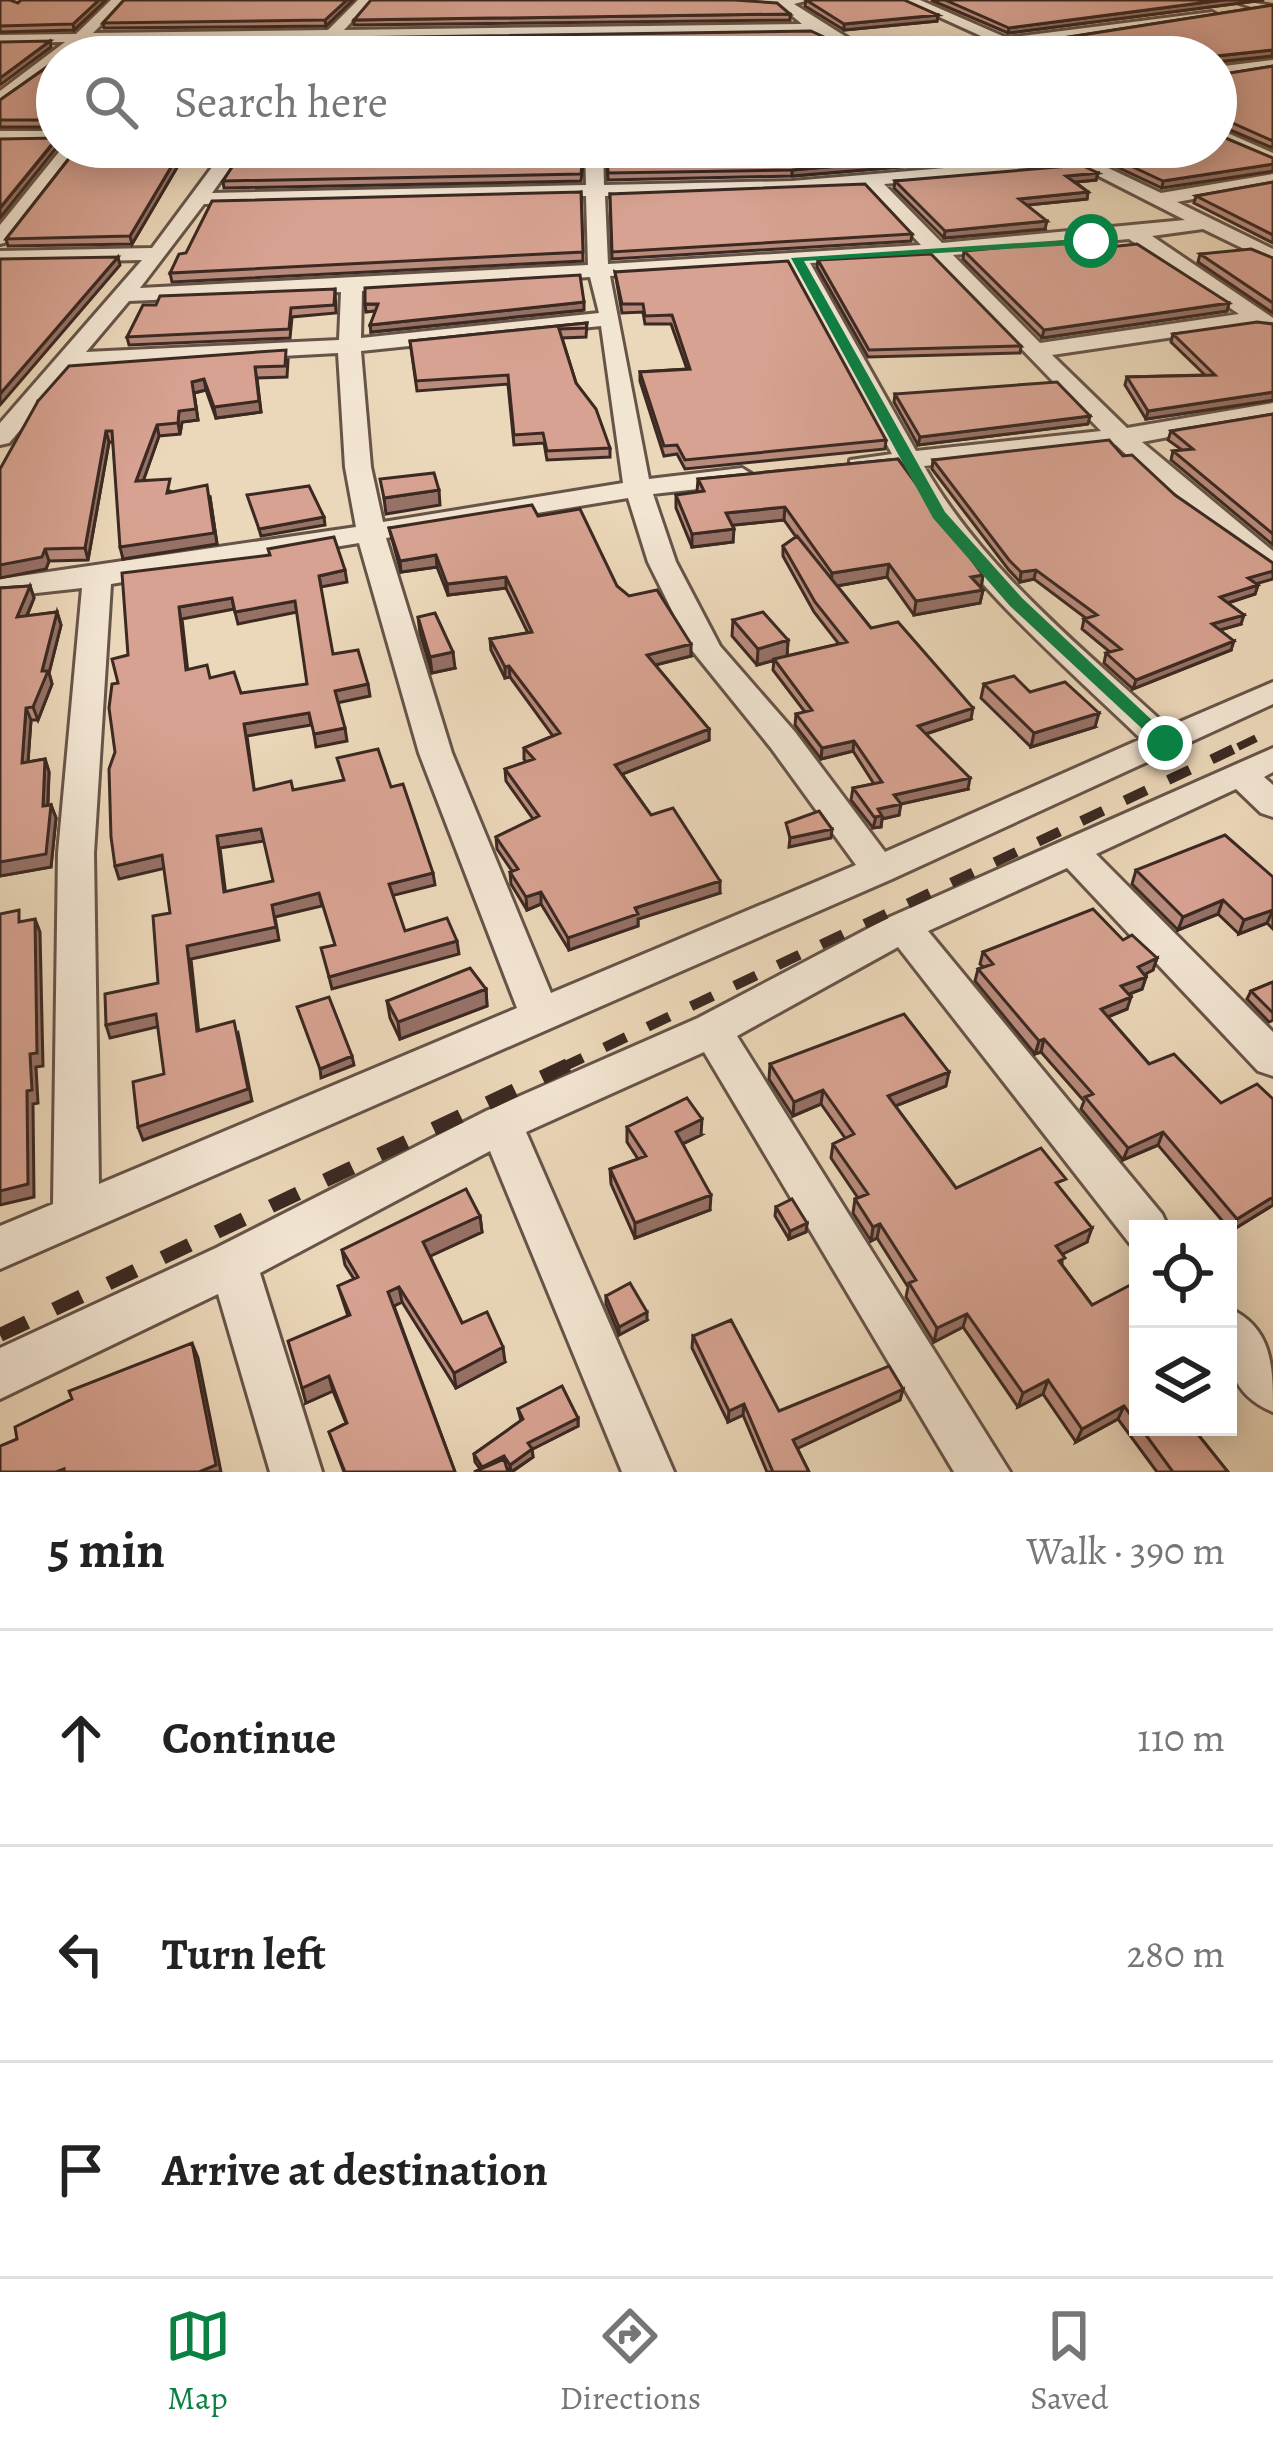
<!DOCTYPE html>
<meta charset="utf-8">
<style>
:root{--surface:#fff;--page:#f6f6f6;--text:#222;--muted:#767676;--line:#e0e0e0;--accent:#0b8043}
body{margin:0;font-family:Alegreya,serif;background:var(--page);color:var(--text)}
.controls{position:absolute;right:36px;bottom:36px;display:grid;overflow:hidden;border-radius:0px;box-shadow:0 6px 30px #0003}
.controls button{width:108px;height:108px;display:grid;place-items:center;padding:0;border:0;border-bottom:3px solid var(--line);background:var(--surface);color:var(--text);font:60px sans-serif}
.stop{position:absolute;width:36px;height:36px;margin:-27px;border:9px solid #0b8043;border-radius:50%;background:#fff}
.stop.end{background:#0b8043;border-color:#fff;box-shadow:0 3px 12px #0008}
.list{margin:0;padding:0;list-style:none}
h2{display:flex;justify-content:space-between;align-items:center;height:156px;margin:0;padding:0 48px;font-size:51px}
h2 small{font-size:39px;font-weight:400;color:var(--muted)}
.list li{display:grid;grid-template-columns:78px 1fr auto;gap:36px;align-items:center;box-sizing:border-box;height:216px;padding:0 48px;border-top:3px solid var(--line)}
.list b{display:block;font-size:45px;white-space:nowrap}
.list em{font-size:39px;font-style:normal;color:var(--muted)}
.icon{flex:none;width:66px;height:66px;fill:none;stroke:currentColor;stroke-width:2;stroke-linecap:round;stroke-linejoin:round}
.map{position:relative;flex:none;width:1273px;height:1472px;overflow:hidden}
.search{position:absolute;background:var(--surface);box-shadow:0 6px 30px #0003;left:36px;right:36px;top:36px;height:132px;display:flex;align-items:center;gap:30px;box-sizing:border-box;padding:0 42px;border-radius:66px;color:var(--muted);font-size:45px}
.sheet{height:804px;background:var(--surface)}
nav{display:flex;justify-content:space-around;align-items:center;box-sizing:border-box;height:168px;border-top:3px solid var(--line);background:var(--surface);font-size:33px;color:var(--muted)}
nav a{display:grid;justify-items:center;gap:6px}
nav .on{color:var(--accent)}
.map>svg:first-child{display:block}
</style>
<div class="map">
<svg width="1273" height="1472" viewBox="0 0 1273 1472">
<rect width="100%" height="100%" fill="#ebd7b9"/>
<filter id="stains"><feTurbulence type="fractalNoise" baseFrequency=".00167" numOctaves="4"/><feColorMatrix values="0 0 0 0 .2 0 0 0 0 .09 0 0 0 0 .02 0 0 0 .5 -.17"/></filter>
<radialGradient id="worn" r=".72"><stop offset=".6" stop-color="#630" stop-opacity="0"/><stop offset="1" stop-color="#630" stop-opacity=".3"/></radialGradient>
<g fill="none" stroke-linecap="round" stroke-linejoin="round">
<g stroke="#675448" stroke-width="6">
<path id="street" d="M0,0H27L20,4Z
M111,0H126L93,33L328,30L358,0H372L344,30L802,24L778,4L719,0H809L794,4L878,57H860L812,32L336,39L321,50L314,46L320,39L84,42L0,103V91L65,42L0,43V35L76,34Z
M902,0H920L1007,38L1212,12L1219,16L1022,45L1030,51L1023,55Z
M1237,0L1273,6V14L1239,3Z
M1273,60V68L1216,77V67Z
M1216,128L1273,153V164L1216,139Z
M0,131H57V141H0Z
M63,147H81L7,242L0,244V225Z
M227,147H245L212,193L586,185L585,147H603L604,185L792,181L1063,158L1057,153L1066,148L1161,193L1273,174V184L1177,202L1273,249V263L1203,229L1152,236L1273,318V329L1255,325L1052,355L1127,428L1273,403V417L1142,442L1273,551V574L1175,500L1116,445L924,466C983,569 1081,647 1168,727L1273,682V704L892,879L0,1269V1226L53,1204L58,853L82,588L0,597V579L356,527L345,467L338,353L74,367L9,443L0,445V423L142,260L0,263V251L152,248ZM1081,167L1185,220L942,243L884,184ZM866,186L921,245L608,264L605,196ZM586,196L588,265L140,288L204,204ZM1129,239L1239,314L1040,343L953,255ZM932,256L1101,431L916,451L810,263ZM790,264L892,454L850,460V470L900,468C957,575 1054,655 1141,739L885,852L795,732L720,646L676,562L653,494L742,484L755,476L742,468L649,479L610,276ZM590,277L599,313L361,338L362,291ZM341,292L339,340L86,352L129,301ZM601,326L623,483L383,522L371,467L361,351ZM628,498L648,562L691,649L771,748L856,865L551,993L452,753L386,538ZM359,543L419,753L517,1008L99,1184L94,853L111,584Z
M1273,748V772L1264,777L1273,785V817L1261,813L1236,789L1096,854L1273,1032V1076L1258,1071L1067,868L928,931L1162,1214L1169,1229H1138V1247L1130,1244L898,947L737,1036L1010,1472H954L704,1052L526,1132L674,1472H622L490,1151L260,1273L322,1472H270L218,1294L0,1399V1348L216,1248L486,1111L698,1018L890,917Z
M1228,1308C1273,1327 1273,1367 1273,1412C1223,1391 1228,1354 1228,1308Z"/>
</g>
<use href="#street" fill="#f2e5d2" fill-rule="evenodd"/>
<path stroke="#3b2922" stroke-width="8" stroke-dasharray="20 20" stroke-linecap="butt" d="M1238,747L1273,730"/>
<path stroke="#3b2922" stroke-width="10" stroke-dasharray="24 24" stroke-linecap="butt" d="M561,1068L1244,744"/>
<path stroke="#3b2922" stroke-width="14" stroke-dasharray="30 30" stroke-linecap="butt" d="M0,1335L568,1065"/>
</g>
<path fill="#b98b7d" stroke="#3b2922" stroke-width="3" d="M0,0L18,3L21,0H106L74,30L0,32Z
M124,0H353L326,26L104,28L103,23Z
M806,0L938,15L937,21L844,30L805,6Z
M931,0H1264L1008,33Z
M1273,5V58L1272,56L1216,62V57H1055L1036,48L1037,42Z
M790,14V20L354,25V20Z
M57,60V127H0V100Z
M1273,66V148L1216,124V73L1218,75Z
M78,147H189L132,244L8,246L6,239Z
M585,147L581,181L224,188L223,181Z
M606,147H1064L1053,154L792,176L608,180Z
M1074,147H1216L1162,188Z
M1098,173L1096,180L1075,182L1088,192L1087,199L1027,205L1045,229L944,238L894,188L895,181Z
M1273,182V243L1194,203L1196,196Z
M581,192L583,261L172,282L170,273Z
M610,194L912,234L911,241L612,259Z
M1081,250L1229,303L1227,311L1042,338L963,259L964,251Z
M1200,254L1273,258V313L1198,262Z
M818,260L1021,346L1020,353L868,357L817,267Z
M615,272L886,440L885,449L685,469L677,454L664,456L640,381V372L687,369L671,324H645L643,312L622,313Z
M335,289L336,313L292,317L290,338L129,345L127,337Z
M365,304L584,310L371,332L375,311L366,312Z
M587,323L586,337L562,338L576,383L610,448V457L547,460L544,443L514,445L508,384L417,391L410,341Z
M1273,324V400L1146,419L1125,385L1127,377L1205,375L1171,342L1173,334Z
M288,360L287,377L257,378L261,412L216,418L206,390L194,393L198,420L182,422L180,434L159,436L143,481L172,492L210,497L217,544L123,559L113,442H109L88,560L49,561L46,569L38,401Z
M895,394L1088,424L918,445L894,402Z
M1273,414V545L1171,460L1173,451L1182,450L1168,440L1171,431Z
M1123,456L1175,495L1258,585L1255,594L1228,603L1241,624L1220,630L1231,650L1133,689L1104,663L1106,653L1110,652L1082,629L1084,619H1087L1034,579L1020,582L1008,569L932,469L933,460Z
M898,459L983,575L981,588L983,590L980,603L914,615L887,577L837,586L871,628L971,719L926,734L968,789L900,804L899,815L882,819L881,827L873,828L851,800L853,788L874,784L853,751L821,759L795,725L796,714L805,712L773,670L774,660L757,665L732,636L733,620L788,640L787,656L839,644L814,612L783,556V546L796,537L784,520L732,525L733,542L692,547L676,508V495L697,492L698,479Z
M538,516L617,586L691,656L655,665L709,729V740L622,774L651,815L720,893L638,919V926L569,950L541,904L527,910L511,884L510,872L512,871L497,849L496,837L533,819L506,781L505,769L526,762L524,759V748L553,736L510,677L505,678L491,650L490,639L528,633L506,588L448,595L437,567L401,572L389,528Z
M30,586L34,598L27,616L57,612L61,625L49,673L52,684L38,720H31L28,762L45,759L49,772L48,805H51L56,818L51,867L0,876V588Z
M418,617L455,668L432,673L420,633Z
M984,684L1030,692L1095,727L1031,747L981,698Z
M1136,870L1273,877V929L1267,923L1239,934L1218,914L1178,930L1132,884Z
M1123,940L1157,958L1153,970L1144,974L1146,977L1142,989L1128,994L1127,1009L1108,1017L1273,1205L1231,1231L1158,1145L1123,1160L1081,1109L1084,1101L1041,1052L1035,1054L975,981L978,969L983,967L980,964L983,952Z
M1273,982V1020L1269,1022L1247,999L1251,991Z
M486,989L487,1006L400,1039L390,1018L387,1001Z
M770,1064L946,1086L895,1106L956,1188L1062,1191L1087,1242L1062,1254V1265L1092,1305L1138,1284V1427H1192L1228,1472H1157L1118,1419L1076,1442L1043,1394L1018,1407L963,1327L934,1342L906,1297L908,1287L877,1238L871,1241L853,1213L855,1199L858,1198L831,1158L833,1144L845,1138L821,1104L793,1116L769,1079Z
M627,1127L701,1135L683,1144L710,1210L635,1238L611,1184L610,1169L638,1159L627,1142Z
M776,1207L807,1223L806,1232L789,1239L775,1216Z
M480,1216L482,1232L430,1256L462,1323L505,1362L456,1388L402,1302L394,1306L455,1472H344L329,1432L346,1423L333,1391L306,1403L348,1316L338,1286L354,1279L345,1265L342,1250Z
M606,1296L647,1320L619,1335L606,1304Z
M693,1336L779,1411L903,1389L900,1400L797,1448L809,1472H767L743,1415L728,1422L692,1348Z
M518,1409L578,1418V1426L532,1449L533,1457L512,1472H510L506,1466L480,1469L475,1462L474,1454L521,1421Z"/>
<path fill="#967166" stroke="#3b2922" stroke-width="3" d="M99,0H106L74,30L73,24Z
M347,0H353L326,26L325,20Z
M1223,0H1264L1008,33L1009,28Z
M938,15L937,21L844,30V24Z
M50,41L51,47L0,85V78Z
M1273,50L1272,56L1216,62L1217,56Z
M57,139V147L0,218V208Z
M183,147H189L132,244L130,236Z
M1064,147L1053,154L792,176V170Z
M1273,164V171L1162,188L1163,181Z
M1098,173L1096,180L1065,183L1066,176Z
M1088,192L1087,199L1018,206L1019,199Z
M1047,221L1045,229L944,238L945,231Z
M118,257L120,265L0,405V394Z
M584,302V310L371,332L370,325Z
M1229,303L1227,311L1042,338L1044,330Z
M255,367L261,412L216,418L214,407Z
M204,379L206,390L194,393L198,420L182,422L180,434L178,423L179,411L192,382Z
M1273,392V400L1146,419L1148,411Z
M1090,416L1088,424L918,445L920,437Z
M157,425L159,436L139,493L136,481Z
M106,431L109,442L88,560L85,548Z
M439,490L440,505L386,514L384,498Z
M210,497L217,544L123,559L120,547Z
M785,507L784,520L725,526L726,513Z
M324,517L325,525L261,536L259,529Z
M734,529L733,542L692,547V534Z
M45,549L49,561L46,569L0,578V565Z
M436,555L437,567L401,572L400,561Z
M889,564L887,577L831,587L832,573Z
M345,570L347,582L321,587L319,576Z
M1036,570L1034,579L1020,582L1021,572Z
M1273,571V579L1245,587L1248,578Z
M983,575L981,588L971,577Z
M506,577V588L448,595L447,584Z
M1258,585L1255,594L1218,606L1220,597Z
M30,586L34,598L21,629L17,617Z
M983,590L980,603L914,615L916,601Z
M232,598L234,609L182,619L189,682L179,607Z
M295,601L297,612L238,624L235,612Z
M57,612L61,625L49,673L52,684L38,720L33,707Z
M1244,615L1241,624L1209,633L1212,624Z
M788,640L787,657L757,665L758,649Z
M1234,641L1231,650L1133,689L1136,680Z
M691,644V656L647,667V655Z
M453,652L455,668L432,673L430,657Z
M509,666L510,677L505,678V667Z
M368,684L370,696L337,703L335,691Z
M26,708L31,720L27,775L22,763Z
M973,708L971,719L916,737L918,726Z
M309,713L311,725L247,736L256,803L244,724Z
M1099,713L1095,727L1031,747L1034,733Z
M345,728L347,741L316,747L314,734Z
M709,729V740L615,777V765Z
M854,741L853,751L821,759L822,748Z
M45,759L49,772L47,819L43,806Z
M970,778L968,789L892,806L894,795Z
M901,804L899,815L882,819L881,827L873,828L878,809Z
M51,805L56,818L51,867L0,876V862Z
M261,829L264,841L220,848L227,904L217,836Z
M832,829L831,838L789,847L790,838Z
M162,855L166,868L119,879L115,866Z
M433,873L435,885L391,896L389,884Z
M720,881V893L638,919V926L569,950L568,938L635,908Z
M541,892V904L527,910L526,897Z
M319,893L322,906L275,917L279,940L191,959L200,1044L197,1031L187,946L272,905Z
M1223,900L1218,914L1178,930L1183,917Z
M1273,910L1267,923L1239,934L1244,920Z
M35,919L40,932L43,1066L36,1067L38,1103L33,1104L34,1197L0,1205V1191L27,1091L30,1054Z
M457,941L459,954L332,989L329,977Z
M1157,958L1153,970L1134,980L1138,967Z
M1146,977L1142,989L1117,999L1121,986Z
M486,989L487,1006L400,1039L398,1022Z
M1131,997L1127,1009L1097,1021L1101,1009Z
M156,1014L161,1026L110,1038L106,1025Z
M238,1033L252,1101L143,1140L138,1127Z
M1044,1039L1041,1052L1035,1054L1039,1041Z
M352,1056L354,1065L321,1078L320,1069Z
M949,1072L946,1086L885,1110L888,1096Z
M823,1090L821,1104L793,1116L794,1102Z
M702,1119L701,1135L675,1147L676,1132Z
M1163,1132L1158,1145L1123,1160L1128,1148Z
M711,1195L710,1210L635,1238V1223Z
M1273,1197V1205L1231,1231L1237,1219Z
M480,1216L482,1232L426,1258L423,1242Z
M807,1223L806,1232L789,1239L790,1231Z
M880,1224L877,1238L871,1241L873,1227Z
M1092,1228L1087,1242L1051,1260L1056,1246Z
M399,1287L402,1302L392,1307L388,1292Z
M647,1312V1320L619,1335V1327Z
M967,1314L963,1327L934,1342L937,1328Z
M192,1343L198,1358L221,1472H199Z
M503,1347L505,1362L456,1388L454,1373Z
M329,1376L333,1391L306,1403L302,1388Z
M1048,1380L1043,1394L1018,1407L1023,1393Z
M903,1389L900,1400L792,1451L793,1440Z
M744,1404L743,1415L728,1422L729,1411Z
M1124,1406L1118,1419L1076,1442L1082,1429Z
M578,1418V1426L529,1451L528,1443Z
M532,1449L533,1457L511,1472L510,1465Z"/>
<path fill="#d7a291" stroke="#3b2922" stroke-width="3" fill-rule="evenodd" d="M0,0H10L18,3L21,0H99L73,24L0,26Z
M124,0H347L325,20L103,23Z
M371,0H734L777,3L790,14L354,20Z
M806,0H904L938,15L844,24Z
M945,0H1223L1009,28Z
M1273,5V50L1217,56L1216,60V57H1069L1037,42Z
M811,31L867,57H61L84,41L310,38L318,48L337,38Z
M50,41L0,78V42Z
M57,60V128L55,120H0V100Z
M1273,66V141L1219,117L1216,118V73L1218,75Z
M1216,134L1273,158V164L1163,181L1090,147H1216Z
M0,139L57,138L0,208Z
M78,147H183L130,236L6,239Z
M245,147H584L581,174L223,181Z
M607,147H1055L792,170L608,173Z
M1081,165L1098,173L1066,176L1088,192L1019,199L1047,221L945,231L895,181Z
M1273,182V235L1196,196Z
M865,184L912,234L612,252L610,194Z
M581,192L583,252L170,273L179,254L186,253L212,201Z
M1071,241L1081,250L1137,244L1229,303L1044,330L964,251Z
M1251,249L1273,258V303L1200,254Z
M931,254L1021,346L869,350L818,260Z
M118,257L0,394V259Z
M788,261L886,440L685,460L677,445L664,446L640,372L690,369L672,315L645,316L643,304H622L615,272Z
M580,275L584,302L370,325L378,304H365V288Z
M335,289L334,305L291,308L289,329L127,337L143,305H156L160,296Z
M1257,322L1273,324V392L1148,411L1127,377L1215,375L1173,334Z
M587,323L586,328L559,329L576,383L596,409L610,448L547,451L543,433L514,435L508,375L416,381L410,341Z
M286,350L285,366L255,367L259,401L214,407L204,379L192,382L196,409L179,411L178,423L157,425L136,481L170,479L167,493L207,485L214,533L120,547L112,431H106L85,548L45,549L42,557L0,565V469L38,401L69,366Z
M1057,382L1090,416L920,437L895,394Z
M1273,414V534L1173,451L1193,449L1171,431Z
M1109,440L1123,456L1132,455L1175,495L1273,563V571L1248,578L1258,585L1220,597L1244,615L1212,624L1234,641L1136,680L1106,653L1121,649L1084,619L1097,615L1036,570L1021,572L1009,560L933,460Z
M898,459L983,575L971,577L983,590L916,601L889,564L832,573L785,507L726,513L734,529L692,534L676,495L704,491L698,479Z
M434,473L439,490L384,498L380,479Z
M309,486L324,517L259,529L247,495Z
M532,505L538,516L580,509L617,586L629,596L657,590L691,644L647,655L709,729L615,765L651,815L673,808L720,881L635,908L638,914L568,938L541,892L526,897L510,872L518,869L496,837L539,816L505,769L534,759L524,748L560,733L509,666L505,667L490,639L532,632L506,577L447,584L436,555L400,561L389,528Z
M797,536L871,628L898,622L973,708L918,726L970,778L894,795L901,804L878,809L882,816L874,817L853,788L882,782L854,741L822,748L796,714L812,710L774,659L847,642L815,602L783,546Z
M334,537L345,570L319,576L333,654L358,650L368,684L335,691L345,728L314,734L309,713L244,724L254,790L291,781L293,790L344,780L337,758L378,749L391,787L403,784L433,873L389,884L405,931L447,918L457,941L329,977L321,948L335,945L319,893L272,905L276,927L187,946L197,1031L234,1021L248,1089L138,1127L133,1082L164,1074L156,1014L106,1025L105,994L158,983L153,916L170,913L162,855L115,866L111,837L109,769L115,752L109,708L112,684L118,683L112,659L128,655L122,573L270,555L268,549ZM232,598L235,612L295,601L307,684L241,693L234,672L210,678L207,665L186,670L179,607ZM261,829L273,881L224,892L217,836Z
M30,586L17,617L57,612L42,671H48L33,707L26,708L22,763L45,759L43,806L51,805L46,854L0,862V588Z
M763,612L788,640L758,649L733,620Z
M435,613L453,652L430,657L418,617Z
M1014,676L1030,692L1065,682L1099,713L1034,733L984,684Z
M819,811L832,829L790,838L786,823Z
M1225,835L1273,877V910L1244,920L1223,900L1183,917L1136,870Z
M1093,909L1123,940L1132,935L1157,958L1138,967L1146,977L1121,986L1131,997L1101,1009L1149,1064L1174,1054L1221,1103L1257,1084L1273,1099V1197L1237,1219L1163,1132L1128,1148L1085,1097L1093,1094L1044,1039L1039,1041L978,969L993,964L983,952Z
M19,910V922L35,919L37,1053L30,1054L32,1090L27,1091L28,1184L0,1191V914Z
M470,968L486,989L398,1022L387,1001Z
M1273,982V1013L1251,991Z
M329,997L352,1056L320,1069L297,1007Z
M904,1014L949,1072L888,1096L956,1188L1041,1148L1066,1179L1056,1183L1092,1228L1056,1246L1065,1258L1059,1261L1092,1305L1136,1282L1138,1284V1425L1124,1406L1082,1429L1048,1380L1023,1393L967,1314L937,1328L909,1283L916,1280L880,1224L873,1227L855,1199L868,1194L833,1144L854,1134L823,1090L794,1102L770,1064Z
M687,1098L702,1119L676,1132L711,1195L635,1223L610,1169L646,1156L627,1127Z
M466,1189L480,1216L423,1242L462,1323L487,1312L503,1347L454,1373L399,1287L388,1292L455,1472H345L329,1432L347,1423L329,1376L302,1388L288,1341L350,1315L338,1286L358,1277L342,1250Z
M792,1199L807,1223L790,1231L776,1207Z
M630,1283L647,1312L619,1327L606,1296Z
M731,1320L779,1411L889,1366L903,1389L793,1440L809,1472H773L744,1404L729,1411L693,1336Z
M192,1343L216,1465L199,1472H64V1469L56,1472H0V1446L17,1439L15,1427L72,1399L69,1391Z
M562,1386L578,1418L528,1443L532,1449L510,1465L504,1456L482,1467L474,1454L523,1419L518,1409Z
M1140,1427H1192L1228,1472H1173Z
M504,1459L508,1472H474Z"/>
<path fill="#0b8043" d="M1096,238L1091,244L804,261L945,512L1022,598L1172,739L1174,743L1165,750L1010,606L933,518L791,258Z"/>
<rect width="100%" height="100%" filter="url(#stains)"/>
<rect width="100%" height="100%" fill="url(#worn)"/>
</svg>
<div class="controls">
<button><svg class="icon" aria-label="locate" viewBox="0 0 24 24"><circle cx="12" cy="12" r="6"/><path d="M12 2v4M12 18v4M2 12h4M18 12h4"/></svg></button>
<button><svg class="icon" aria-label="layers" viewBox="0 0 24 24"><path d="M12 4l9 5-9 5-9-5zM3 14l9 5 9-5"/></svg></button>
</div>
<div class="stop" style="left:1091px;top:241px"></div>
<div class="stop end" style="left:1165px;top:743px"></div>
<div class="search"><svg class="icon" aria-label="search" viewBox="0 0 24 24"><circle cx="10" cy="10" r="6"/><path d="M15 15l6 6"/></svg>Search here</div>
</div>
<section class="sheet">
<h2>5 min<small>Walk · 390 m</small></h2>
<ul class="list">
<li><svg class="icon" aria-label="ahead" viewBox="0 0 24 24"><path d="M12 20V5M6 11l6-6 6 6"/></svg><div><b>Continue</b></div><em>110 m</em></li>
<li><svg class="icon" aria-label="left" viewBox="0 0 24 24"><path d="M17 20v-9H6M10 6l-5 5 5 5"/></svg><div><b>Turn left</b></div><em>280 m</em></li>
<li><svg class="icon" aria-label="arrive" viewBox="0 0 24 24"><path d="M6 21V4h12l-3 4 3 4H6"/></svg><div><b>Arrive at destination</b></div></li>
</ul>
</section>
<nav>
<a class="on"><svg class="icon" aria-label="map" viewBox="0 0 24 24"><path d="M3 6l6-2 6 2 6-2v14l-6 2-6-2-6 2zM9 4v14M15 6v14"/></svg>Map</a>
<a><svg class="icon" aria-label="directions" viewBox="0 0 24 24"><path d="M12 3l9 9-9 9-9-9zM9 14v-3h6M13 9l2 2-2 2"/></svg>Directions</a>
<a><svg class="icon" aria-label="saved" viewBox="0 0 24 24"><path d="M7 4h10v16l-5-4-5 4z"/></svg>Saved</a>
</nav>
